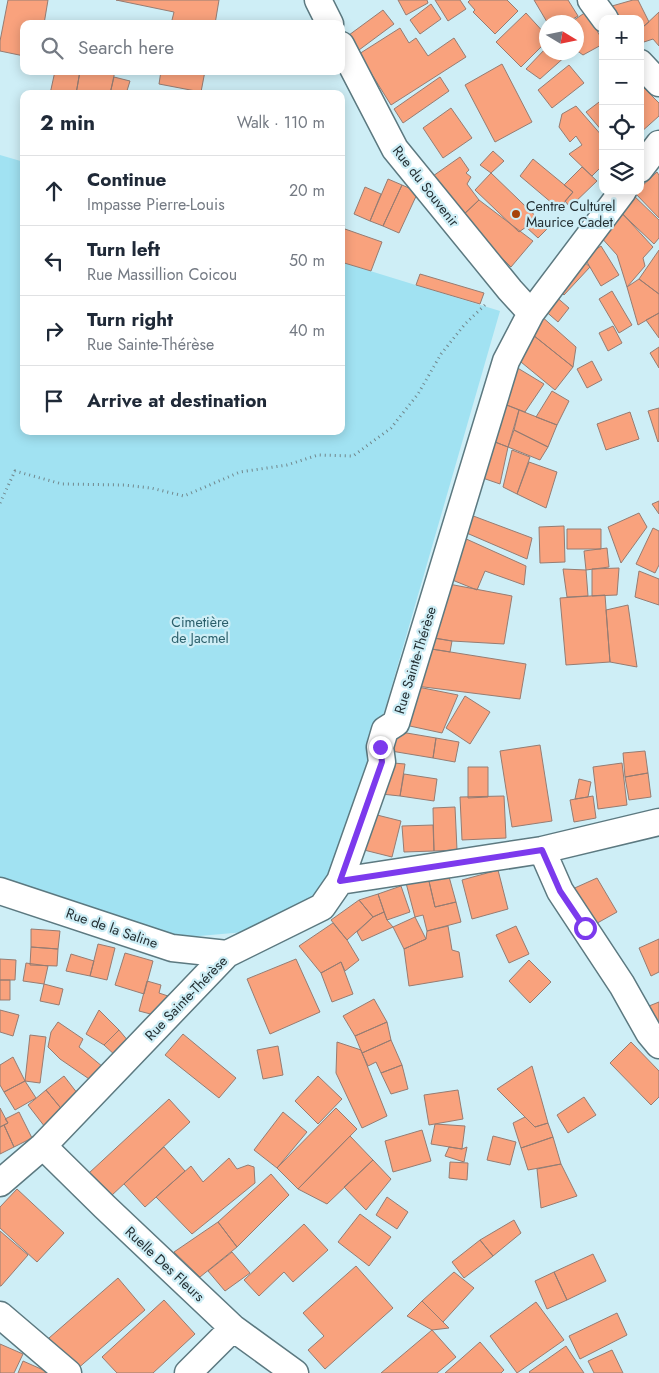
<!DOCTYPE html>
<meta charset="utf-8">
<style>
:root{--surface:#fff;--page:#f2f2f3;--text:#1f2937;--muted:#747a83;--line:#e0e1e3}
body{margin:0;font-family:Jost,sans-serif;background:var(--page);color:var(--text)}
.controls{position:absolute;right:15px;top:15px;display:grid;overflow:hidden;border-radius:10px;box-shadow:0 2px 12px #0003}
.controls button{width:45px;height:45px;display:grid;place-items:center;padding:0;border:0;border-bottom:1px solid var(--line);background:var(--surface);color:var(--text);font:25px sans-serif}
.compass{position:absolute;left:539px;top:15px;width:45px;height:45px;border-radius:50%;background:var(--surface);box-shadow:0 2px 12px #0003;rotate:100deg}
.stop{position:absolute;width:15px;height:15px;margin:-11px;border:4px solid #7c3aed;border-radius:50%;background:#fff}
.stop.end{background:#7c3aed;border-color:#fff;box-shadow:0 1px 5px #0008}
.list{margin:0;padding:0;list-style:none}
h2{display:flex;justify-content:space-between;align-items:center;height:65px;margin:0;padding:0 20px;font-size:21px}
h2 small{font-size:16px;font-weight:400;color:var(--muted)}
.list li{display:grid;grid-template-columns:32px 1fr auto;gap:15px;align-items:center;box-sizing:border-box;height:70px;padding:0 20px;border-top:1px solid var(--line)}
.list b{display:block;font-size:19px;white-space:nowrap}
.list p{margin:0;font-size:16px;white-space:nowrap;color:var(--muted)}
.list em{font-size:16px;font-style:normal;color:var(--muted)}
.icon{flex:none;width:28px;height:28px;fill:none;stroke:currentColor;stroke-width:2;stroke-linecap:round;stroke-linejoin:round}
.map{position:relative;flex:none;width:659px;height:1373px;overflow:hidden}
.search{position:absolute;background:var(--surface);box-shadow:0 2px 12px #0003;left:20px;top:20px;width:325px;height:55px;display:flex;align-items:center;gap:12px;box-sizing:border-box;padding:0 18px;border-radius:10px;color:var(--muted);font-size:19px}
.panel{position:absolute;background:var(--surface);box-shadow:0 2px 12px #0003;left:20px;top:90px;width:325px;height:345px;border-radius:10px}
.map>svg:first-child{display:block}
</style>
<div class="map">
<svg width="659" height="1373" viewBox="0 0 659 1373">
<rect width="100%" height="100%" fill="#ceeef6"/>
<path fill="#a1e2f2" d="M0,155L24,162V431H341V262L500,311L386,706L320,900L245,932L176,938L0,877Z"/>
<path fill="#f9a27d" stroke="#967c72" d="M8,0H48L44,24H24V56L0,51V41Z
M116,0H219L215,24H171L174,12Z
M398,0H427L428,3L406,15Z
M435,0H460L466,9L448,21Z
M470,0H507L518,11L495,34L473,12L475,10L468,2Z
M534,0H568L578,16L568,22H547Z
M633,0H638L649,22L640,29V19H613L605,8Z
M431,4L441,19L420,34L410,20Z
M383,10L394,24L359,50L349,35Z
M586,12L603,41V44L583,55L576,50V22H571Z
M659,12V46L653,39L644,42L640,33V30Z
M526,13L546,35V42L521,67L496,42Z
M400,28L409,43L416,38L428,56L454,38L466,57L391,105L359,54Z
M546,48V52H566L567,55L540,79L526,69Z
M502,64L532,122L495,142L465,85Z
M569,65L584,83L552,108L538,90Z
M55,71H80L76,94H50Z
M80,71H115L110,94H76Z
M161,71H205L201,92L159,84Z
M114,77L130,81L126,94H110Z
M440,77L449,91L403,123L394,109Z
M644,88L659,103V116L640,133V89Z
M603,99V132L586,112Z
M576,106L603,137V168L601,167L592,176L569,154L582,145L576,136L570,142L559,127L562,114Z
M451,108L472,138L443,158L423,128Z
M493,151L504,161L491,173L480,165Z
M460,157L469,170L466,173L471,177L467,184L479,200L461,217L433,176Z
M533,159L573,192L559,209L520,176Z
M582,167L597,181L570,207L565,201L573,192L564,185Z
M657,172L659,175V218L635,193L640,191V188Z
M491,173L548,228L538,238L526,227L519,232L475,190Z
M388,179L402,185L383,226L370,221Z
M402,185L418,192L399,233L383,226Z
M365,187L381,194L370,221L354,214Z
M629,191L659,220V238L654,244L614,206Z
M479,200L533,241L511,267L461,217Z
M621,212L653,247L643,258L645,266L627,287L617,255L599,235Z
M345,229L382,242L371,271L341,262V238Z
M601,246L619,275L601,286L584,257Z
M659,250V294L639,279Z
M575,254L590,267L564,295L549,281Z
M420,274L484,293L480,304L416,285Z
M639,279L659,294V313L638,325L627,287Z
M546,288L569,308L558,322L535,302Z
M612,291L632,325L619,333L599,299Z
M659,313V338L646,320Z
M540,315L576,347L573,367L528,331Z
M613,326L622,343L608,351L599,333Z
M528,331L573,367L555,390L510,353Z
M659,347V368L650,353Z
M506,361L544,384L525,412L494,400Z
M592,361L602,380L587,388L577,369Z
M552,391L569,401L557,425L536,417Z
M494,400L519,410L508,447L482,437Z
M659,408V441L658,442L648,411Z
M519,410L557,425L548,447L514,430Z
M630,412L639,439L606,450L597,424Z
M514,430L548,447L540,460L508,447Z
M482,437L508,447L500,484L471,474Z
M512,450L530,457L517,494L503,487Z
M529,462L557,472L546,508L517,494Z
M659,501V514L652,504Z
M460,511L532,538L527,559L455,528Z
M639,513L647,527L621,563L608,527Z
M564,526L565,562L540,563L539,527Z
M653,528L659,531V565L655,573L636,564Z
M567,529H601V549H567Z
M453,533L526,566L524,585L485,571L477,590L440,575Z
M607,548L609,567L586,570L584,551Z
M619,568L617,595L592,596V569Z
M563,569L586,570L588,596L567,597Z
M639,571L659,579V605L635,597Z
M438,582L512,596L504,644L452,641L422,636Z
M605,595L610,662L566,665L560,598Z
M628,605L637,667L610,662L606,610Z
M422,636L452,641L450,652L419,647Z
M419,647L526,664L520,699L408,685Z
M408,685L458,695L442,733L396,723Z
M465,696L490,712L470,744L446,728Z
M395,731L436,738L433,758L391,751Z
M436,738L459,742L455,762L433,758Z
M540,745L552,821L512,827L500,751Z
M645,751L648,773L625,777L623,753Z
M382,762L405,764L400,796L372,793Z
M622,763L627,805L598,809L593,767Z
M468,767H488V797L468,798Z
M648,773L651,797L629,800L625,777Z
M404,774L437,779L434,801L400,796Z
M579,779L591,782L588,797L575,799Z
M504,796L506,838L462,840L460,797Z
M593,796L596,818L574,822L570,800Z
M455,807L457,850L434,851L433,808Z
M369,813L401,821L392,857L360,849Z
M433,825L434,851L404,852L402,826Z
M498,870L508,909L472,919L462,880Z
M448,873L456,902L435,907L428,877Z
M428,877L435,907L456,902L461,922L427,931L423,915L415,917L406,883Z
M597,878L617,912L592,926L568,891Z
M401,886L410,912L387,920L378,894Z
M378,894L384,912L373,917L359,900Z
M359,900L373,917L347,940L331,920Z
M384,912L387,920L393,927L362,941L357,932L373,917Z
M415,917L426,939L404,949L393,927Z
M333,923L347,940L359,960L345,971L341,962L321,973L299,946Z
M448,926L452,950L459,952L463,977L409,986L404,949L426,939L427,931Z
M516,926L529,954L509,963L496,935Z
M31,929L60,931L58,949L31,947Z
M659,939V972L651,976L639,948Z
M98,944L115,948L107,980L90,976Z
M31,947L58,949L57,966L30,965Z
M125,953L153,961L144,994L115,985Z
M71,954L94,961L90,976L66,971Z
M0,959L16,960L15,980H0Z
M296,959L320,1012L270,1034L247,979Z
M529,960L551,982L530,1003L509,981Z
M341,962L353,994L332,1002L321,973Z
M26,963L48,966L44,984L23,981Z
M0,980H10V1000H0Z
M147,981L161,985L159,993L168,996L162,1017L139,1011Z
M44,984L63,989L59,1005L40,1001Z
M374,999L387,1022L355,1036L343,1016Z
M659,1002V1030L657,1031L649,1006Z
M0,1010L19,1015L13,1036L0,1032Z
M99,1010L119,1030L104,1045L86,1034Z
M58,1022L83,1039L79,1047L103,1067L95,1083L60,1059L48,1047L51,1032Z
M387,1022L391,1040L362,1053L355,1036Z
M119,1030L129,1042L116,1056L104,1045Z
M183,1034L236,1078L219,1098L165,1055Z
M30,1035L46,1037L40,1083L25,1081Z
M391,1040L402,1065L381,1073L376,1062L368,1066L362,1053Z
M337,1042L361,1050L387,1116L362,1128L336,1073Z
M631,1042L659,1071V1097L651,1105L610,1063Z
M278,1046L283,1075L263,1079L257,1050Z
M13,1057L25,1081L4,1092L0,1085V1065Z
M402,1065L408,1089L391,1094L381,1073Z
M532,1066L548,1123L535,1127L497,1089Z
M64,1076L81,1098L64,1112L46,1090Z
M318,1076L342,1099L318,1124L295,1101Z
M25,1081L36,1098L15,1110L4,1092Z
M46,1090L64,1112L45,1127L28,1105Z
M458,1090L463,1119L429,1125L424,1095Z
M584,1097L596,1115L568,1133L557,1115Z
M169,1099L190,1122L111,1196L89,1173Z
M0,1108L8,1123L0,1127Z
M336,1108L357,1129L298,1189L277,1168Z
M19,1112L32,1138L14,1147L4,1125L8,1123L5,1119Z
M283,1112L307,1132L277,1168L254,1150Z
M525,1117L535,1127L548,1123L553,1137L521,1148L513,1123Z
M435,1124L465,1126L462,1149L431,1144Z
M4,1125L14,1147L0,1154V1127Z
M422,1130L431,1161L393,1172L385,1141Z
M350,1136L373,1160L327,1204L298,1189Z
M493,1136L516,1142L510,1165L487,1160Z
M553,1137L561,1164L528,1170L521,1148Z
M164,1147L185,1171L145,1207L124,1184Z
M449,1147L462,1149L467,1147L464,1162L445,1156Z
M229,1158L237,1169L248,1165L254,1167L255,1183L192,1234L156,1197L191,1166L203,1182Z
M373,1160L391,1179L366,1210L344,1187Z
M450,1162L468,1163L467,1180L449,1178Z
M561,1164L577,1196L541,1208L537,1169Z
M271,1174L289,1195L237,1247L218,1222Z
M17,1189L64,1233L37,1262L0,1228V1207Z
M387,1197L408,1212L397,1229L376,1215Z
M360,1214L391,1237L369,1266L338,1242Z
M514,1220L521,1233L493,1256L480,1240Z
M218,1222L237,1247L200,1277L174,1252Z
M304,1224L328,1250L293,1282L284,1272L259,1296L244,1280Z
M0,1231L28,1255L1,1286H0Z
M480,1240L493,1256L464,1278L452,1262Z
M232,1252L250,1273L225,1291L208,1271Z
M593,1254L606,1281L567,1300L554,1272Z
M356,1266L393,1308L325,1369L308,1350L324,1336L303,1313Z
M454,1272L474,1288L443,1322L422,1301Z
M554,1272L567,1300L547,1309L535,1281Z
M118,1278L145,1310L76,1370L49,1338Z
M164,1300L195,1334L153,1373H117L102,1357Z
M422,1301L449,1328L432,1330L407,1316Z
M536,1302L564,1340L517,1373L490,1336Z
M617,1313L627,1335L580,1359L569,1336Z
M432,1330L456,1357L437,1373H381Z
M480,1342L504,1370L501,1373H445Z
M0,1344L23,1354L14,1373H0Z
M566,1346L584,1373H530L529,1372Z
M612,1350L623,1373H594L588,1361Z
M23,1361L50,1373H18Z"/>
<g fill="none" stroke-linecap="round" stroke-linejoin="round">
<g stroke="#5c7980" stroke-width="29">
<path id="minor" d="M318,0L330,24
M591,0L605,19
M341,45L395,149L510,290L531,313
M640,63L659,83
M640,169L659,144
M542,850L560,891L622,985L649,1033L659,1045
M340,881L542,850L659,822
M0,891L172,948L227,954
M43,1146L105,1207L233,1328L295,1373
M0,1183L43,1146L227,954L322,907L340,881L382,762L380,747L385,730L396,723L402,703L506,361L531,313L623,191
M0,1315L68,1373
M188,1373L233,1328"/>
</g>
<path stroke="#71878c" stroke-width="3" stroke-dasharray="1 4" stroke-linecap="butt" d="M0,503L15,471L62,484L124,485L151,488L184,496L240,472L287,465L318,455L353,456L391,428L418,394L441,354L465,324L487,303"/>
<use href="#minor" stroke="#fff" stroke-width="26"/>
</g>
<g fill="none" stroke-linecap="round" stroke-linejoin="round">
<path stroke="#7c3aed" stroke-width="6" d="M380,747L382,762L340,881L542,850L560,891L585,928"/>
</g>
<circle fill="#a7440a" stroke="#ceeef6" stroke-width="2" cx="516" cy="214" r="5"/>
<g text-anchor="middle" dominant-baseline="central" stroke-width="4.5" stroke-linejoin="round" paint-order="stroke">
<g font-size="14" fill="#243034" stroke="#ceeef6">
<text transform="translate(426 186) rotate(52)">Rue du Souvenir</text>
<text transform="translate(415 660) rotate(-73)">Rue Sainte-Thérèse</text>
<text transform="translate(112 928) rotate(19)">Rue de la Saline</text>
<text transform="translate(186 998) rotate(-46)">Rue Sainte-Thérèse</text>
<text transform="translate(165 1264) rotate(43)">Ruelle Des Fleurs</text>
</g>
<g font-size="14" fill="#243034" stroke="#ceeef6" text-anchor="start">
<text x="526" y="206">Centre Culturel<tspan x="526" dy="16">Maurice Cadet</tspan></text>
</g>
<g font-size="14" fill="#2a5e6a" stroke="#ceeef6">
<text x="200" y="622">Cimetière<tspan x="200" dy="16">de Jacmel</tspan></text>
</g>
</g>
</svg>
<div class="controls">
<button>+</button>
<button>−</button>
<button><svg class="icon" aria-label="locate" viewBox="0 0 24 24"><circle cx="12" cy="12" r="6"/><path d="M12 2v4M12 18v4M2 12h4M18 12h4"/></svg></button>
<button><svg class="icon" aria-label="layers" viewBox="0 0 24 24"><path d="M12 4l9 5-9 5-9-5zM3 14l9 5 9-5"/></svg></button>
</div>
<svg class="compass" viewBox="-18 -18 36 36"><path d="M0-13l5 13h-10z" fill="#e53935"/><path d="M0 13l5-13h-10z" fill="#747a83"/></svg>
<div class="stop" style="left:585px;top:928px"></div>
<div class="stop end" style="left:380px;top:747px"></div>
<div class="search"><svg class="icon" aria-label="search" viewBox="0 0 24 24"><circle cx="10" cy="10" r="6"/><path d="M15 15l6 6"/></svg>Search here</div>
<section class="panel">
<h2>2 min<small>Walk · 110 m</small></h2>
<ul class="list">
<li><svg class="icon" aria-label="ahead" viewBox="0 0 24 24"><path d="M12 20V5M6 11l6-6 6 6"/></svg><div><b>Continue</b><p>Impasse Pierre-Louis</p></div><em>20 m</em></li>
<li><svg class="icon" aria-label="left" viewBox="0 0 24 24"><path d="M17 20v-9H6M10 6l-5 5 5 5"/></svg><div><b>Turn left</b><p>Rue Massillion Coicou</p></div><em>50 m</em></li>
<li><svg class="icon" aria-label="right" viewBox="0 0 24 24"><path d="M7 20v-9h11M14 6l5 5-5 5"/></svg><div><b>Turn right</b><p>Rue Sainte-Thérèse</p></div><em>40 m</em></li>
<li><svg class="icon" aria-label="arrive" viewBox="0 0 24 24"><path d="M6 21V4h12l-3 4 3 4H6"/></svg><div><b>Arrive at destination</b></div></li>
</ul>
</section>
</div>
